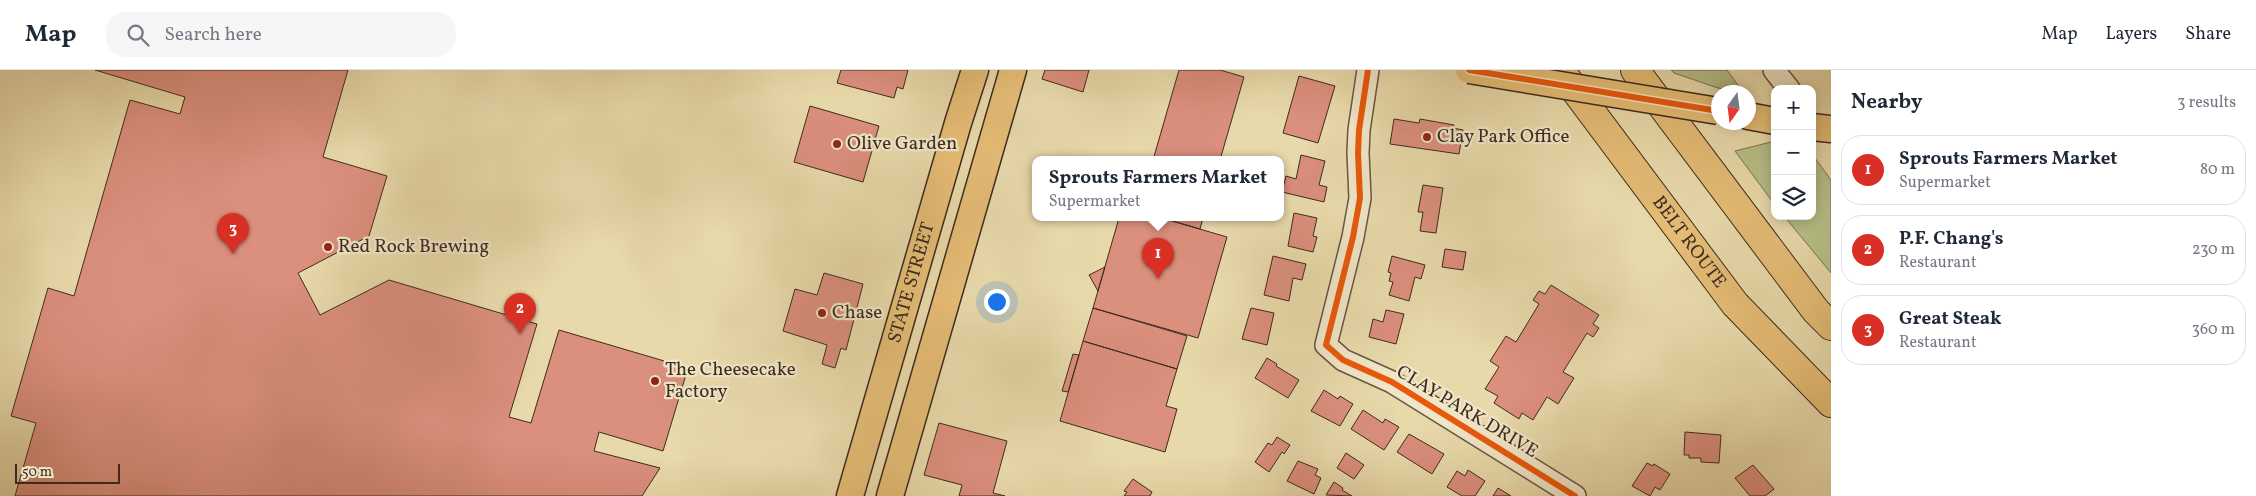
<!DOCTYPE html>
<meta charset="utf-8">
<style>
:root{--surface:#fff;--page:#f6f6f7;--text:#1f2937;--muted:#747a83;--line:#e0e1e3;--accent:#d93025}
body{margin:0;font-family:Vollkorn,serif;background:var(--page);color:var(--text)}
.controls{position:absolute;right:15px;top:15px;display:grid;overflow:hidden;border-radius:10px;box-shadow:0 2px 12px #0003}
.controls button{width:45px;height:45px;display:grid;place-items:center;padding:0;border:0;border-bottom:1px solid var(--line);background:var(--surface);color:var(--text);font:25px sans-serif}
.compass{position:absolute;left:1711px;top:15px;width:45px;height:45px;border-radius:50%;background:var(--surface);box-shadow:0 2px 12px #0003;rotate:194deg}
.scale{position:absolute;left:15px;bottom:12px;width:105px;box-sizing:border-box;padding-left:5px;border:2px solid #3d2b20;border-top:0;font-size:14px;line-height:18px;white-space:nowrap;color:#3d2b20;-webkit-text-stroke:4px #f0e6c8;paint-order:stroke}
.you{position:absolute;left:996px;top:231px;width:18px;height:18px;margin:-12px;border:4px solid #fff;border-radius:50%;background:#1a73e8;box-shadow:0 0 0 8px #1a73e833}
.badge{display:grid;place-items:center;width:32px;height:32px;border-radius:50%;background:var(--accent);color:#fff;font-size:16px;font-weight:700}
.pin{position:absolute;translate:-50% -41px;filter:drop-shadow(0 1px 2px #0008)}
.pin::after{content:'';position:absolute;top:26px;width:18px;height:15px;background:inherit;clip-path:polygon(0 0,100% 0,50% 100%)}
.popup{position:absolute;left:1032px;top:86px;width:252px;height:65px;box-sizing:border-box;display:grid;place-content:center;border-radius:10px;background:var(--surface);filter:drop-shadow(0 1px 4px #0005);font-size:16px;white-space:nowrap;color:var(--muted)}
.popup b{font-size:19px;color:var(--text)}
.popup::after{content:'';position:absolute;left:50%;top:100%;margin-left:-10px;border:10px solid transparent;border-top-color:var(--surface)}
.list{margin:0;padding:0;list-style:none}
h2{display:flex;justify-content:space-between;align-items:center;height:65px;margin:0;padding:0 20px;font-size:21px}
h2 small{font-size:16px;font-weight:400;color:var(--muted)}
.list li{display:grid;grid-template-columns:32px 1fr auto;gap:15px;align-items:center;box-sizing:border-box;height:70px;margin:0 10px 10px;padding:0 10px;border:1px solid var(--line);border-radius:20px}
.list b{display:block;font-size:19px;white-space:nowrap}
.list p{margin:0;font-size:16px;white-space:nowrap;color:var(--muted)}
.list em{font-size:16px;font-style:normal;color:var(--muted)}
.icon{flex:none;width:28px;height:28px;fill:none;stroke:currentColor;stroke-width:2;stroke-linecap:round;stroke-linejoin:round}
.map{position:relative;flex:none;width:1831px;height:426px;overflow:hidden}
header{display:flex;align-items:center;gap:30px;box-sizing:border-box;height:70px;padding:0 25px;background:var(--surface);border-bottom:1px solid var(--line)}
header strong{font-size:24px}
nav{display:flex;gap:28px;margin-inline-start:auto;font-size:18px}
.search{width:350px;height:45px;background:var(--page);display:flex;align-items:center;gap:12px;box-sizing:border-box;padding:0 18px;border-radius:20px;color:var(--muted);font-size:19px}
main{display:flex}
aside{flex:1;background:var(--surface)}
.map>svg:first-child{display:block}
</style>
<header>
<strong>Map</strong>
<div class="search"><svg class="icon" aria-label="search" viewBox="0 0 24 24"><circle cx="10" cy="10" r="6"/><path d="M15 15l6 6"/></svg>Search here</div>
<nav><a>Map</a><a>Layers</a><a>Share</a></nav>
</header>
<main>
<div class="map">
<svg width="1831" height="426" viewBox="0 0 1831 426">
<rect width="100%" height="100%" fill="#e8d9aa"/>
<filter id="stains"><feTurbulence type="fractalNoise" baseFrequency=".004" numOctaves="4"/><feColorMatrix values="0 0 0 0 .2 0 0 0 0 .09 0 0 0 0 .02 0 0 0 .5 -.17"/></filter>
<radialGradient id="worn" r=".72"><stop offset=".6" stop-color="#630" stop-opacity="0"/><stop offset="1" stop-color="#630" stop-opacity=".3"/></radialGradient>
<path fill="#b7bf88" stroke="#7a7554" d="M1671,0H1727L1743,22L1718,18L1674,3Z
M1775,71V135L1735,81Z
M1812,84L1831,110V203L1784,146H1812Z"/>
<path fill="#db8f7d" stroke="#3d2b20" d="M95,0H348L323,87L387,106L369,166L298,203L320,245L389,210L537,254L509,347L531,353L559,260L688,298L663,381L599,362L594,381L660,398L642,426H15L36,353L11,346L48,218L74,226L130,30L180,44L185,27Z
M841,0H908L903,19L897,17L894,28L837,13Z
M1045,0H1089L1083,22L1042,9Z
M1179,0H1220L1244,7L1220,90H1153Z
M1299,6L1335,16L1318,73L1283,63Z
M810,36L879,56L863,112L794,92Z
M1394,49L1419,53L1420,49L1454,55L1453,58L1463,60L1459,84L1390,74Z
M1301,85L1325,91L1319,115L1327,117L1324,132L1282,122L1286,106L1296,109Z
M1423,115L1443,118L1436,163L1420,161L1423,142H1418Z
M1294,143L1317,148L1313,166L1317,167L1313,182L1288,176Z
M1119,148H1162L1227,167L1198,268L1093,238Z
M1162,148H1203L1200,159Z
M1445,179L1466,182L1463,200L1442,197Z
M1273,186L1306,194L1302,210L1293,208L1289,231L1264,225Z
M1392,186L1425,195L1421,209L1415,207L1409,231L1389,225L1393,212L1389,211L1391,203L1388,202Z
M1105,197L1098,221L1089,205Z
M824,203L863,214L846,280L841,278L835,298L822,294L827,275L783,261L795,219L817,225Z
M1551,215L1599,245L1593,254L1599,258L1593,267L1587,263L1563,302L1574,308L1558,334L1547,327L1533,350L1522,343L1519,349L1494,333L1498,326L1485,319L1499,297L1490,291L1506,266L1516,272L1539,234L1533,230L1539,221L1545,224Z
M1093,238L1187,266L1177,299L1083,271Z
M1251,238L1274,243L1267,275L1242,269Z
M1386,240L1404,244L1396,274L1369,267L1373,249L1383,252Z
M1083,271L1177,299L1166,336L1177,339L1165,382L1060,351Z
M1073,284L1079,285L1068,322L1062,321Z
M1267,288L1277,294L1276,296L1299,310L1288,328L1255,308Z
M1324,320L1338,329L1340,326L1353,334L1340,356L1311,341Z
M1363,340L1383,353L1385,349L1399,357L1384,380L1351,359Z
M939,353L1007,371L993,423L1005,426H959L962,415L924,405Z
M1685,362L1721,365L1719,393L1701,392V388H1689V385H1684Z
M1409,364L1444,384L1432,404L1397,382Z
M1277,367L1290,375L1284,384L1282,382L1269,402L1255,392L1268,373L1272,375Z
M1346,383L1364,395L1354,409L1337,398Z
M1298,391L1318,399L1315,405L1321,408L1314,424L1287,411Z
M1647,393L1653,396L1654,394L1670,404L1660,420L1655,417L1650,426L1632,416Z
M1753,395L1774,419L1765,426H1750L1735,408Z
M1468,400L1485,411L1475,426H1462L1447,417L1457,401L1465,406Z
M1133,409L1152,422L1150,426H1124L1127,422L1124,421Z
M1334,412L1343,418L1342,420L1352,426L1326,425Z
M1498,418L1511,426H1493Z"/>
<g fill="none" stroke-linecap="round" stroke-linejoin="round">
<g stroke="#685642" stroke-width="24">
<path id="minor" d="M1368,0L1359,60L1358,83L1360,128L1353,167L1326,275L1343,290L1392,312L1575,426
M1774,0L1789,19"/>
</g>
<g stroke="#3d2b20" stroke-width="29">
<g id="major">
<path d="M1748,46L1775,51"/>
<path d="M1812,57L1831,59"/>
<path id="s1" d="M850,426L958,53L975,0"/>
<path d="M890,426L1013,0"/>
</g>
</g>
<g stroke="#3d2b20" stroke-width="30">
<g id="highway">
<path id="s2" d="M1560,0L1735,234L1831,333"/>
<path d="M1635,0L1816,241L1831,256"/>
</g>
</g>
<use href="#minor" stroke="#f0e6c8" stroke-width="21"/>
<use href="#major" stroke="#e4bc75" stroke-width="26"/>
<use href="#highway" stroke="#e4bc75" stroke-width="28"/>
<g stroke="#3d2b20" stroke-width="29" stroke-linecap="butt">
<path id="major-bridge" d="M1469,0L1718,41"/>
</g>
<use href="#major-bridge" stroke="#e4bc75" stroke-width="26"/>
<g stroke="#f0e6c8" stroke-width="9">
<path id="cycleway" d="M1368,0L1359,60L1358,83L1360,128L1353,167L1326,275L1343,290L1392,312L1575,426
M1469,0L1718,41"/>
</g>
<use href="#cycleway" stroke="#e8590c" stroke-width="6"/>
</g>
<g fill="#8f2418" stroke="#f0e6c8" stroke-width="2">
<circle cx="1427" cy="67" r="5"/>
<circle cx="837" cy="74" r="5"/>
<circle cx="328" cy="177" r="5"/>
<circle cx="822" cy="243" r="5"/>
<circle cx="655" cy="311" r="5"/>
</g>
<g text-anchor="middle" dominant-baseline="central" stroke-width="4.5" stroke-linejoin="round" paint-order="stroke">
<g font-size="19" fill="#3d2b20" stroke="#f0e6c8" text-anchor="start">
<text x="1437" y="67">Clay Park Office</text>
<text x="847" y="74">Olive Garden</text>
<text x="338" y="177">Red Rock Brewing</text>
<text x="832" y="243">Chase</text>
<text x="665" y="300">The Cheesecake<tspan x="665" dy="22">Factory</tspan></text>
</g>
<g font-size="19" fill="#3d2b20" stroke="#f0e6c8">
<text stroke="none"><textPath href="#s2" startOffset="215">BELT ROUTE</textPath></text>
<text stroke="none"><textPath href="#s1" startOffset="222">STATE STREET</textPath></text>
<text transform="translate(1467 342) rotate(31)">CLAY PARK DRIVE</text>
</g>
</g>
<rect width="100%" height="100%" filter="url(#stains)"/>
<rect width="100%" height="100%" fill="url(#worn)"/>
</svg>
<div class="controls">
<button>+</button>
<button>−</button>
<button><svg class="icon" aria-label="layers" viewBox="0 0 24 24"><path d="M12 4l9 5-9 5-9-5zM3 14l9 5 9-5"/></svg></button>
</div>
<svg class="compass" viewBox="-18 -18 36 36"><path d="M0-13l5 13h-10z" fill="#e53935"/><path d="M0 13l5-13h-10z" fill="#747a83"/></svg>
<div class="scale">50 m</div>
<div class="you"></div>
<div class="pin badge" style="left:1158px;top:209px">1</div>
<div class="popup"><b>Sprouts Farmers Market</b>Supermarket</div>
<div class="pin badge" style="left:520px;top:264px">2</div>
<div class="pin badge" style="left:233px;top:184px">3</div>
</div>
<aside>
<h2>Nearby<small>3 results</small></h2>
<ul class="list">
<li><span class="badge">1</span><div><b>Sprouts Farmers Market</b><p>Supermarket</p></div><em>80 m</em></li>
<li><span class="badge">2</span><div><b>P.F. Chang's</b><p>Restaurant</p></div><em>230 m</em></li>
<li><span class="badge">3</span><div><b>Great Steak</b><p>Restaurant</p></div><em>360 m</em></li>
</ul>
</aside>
</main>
